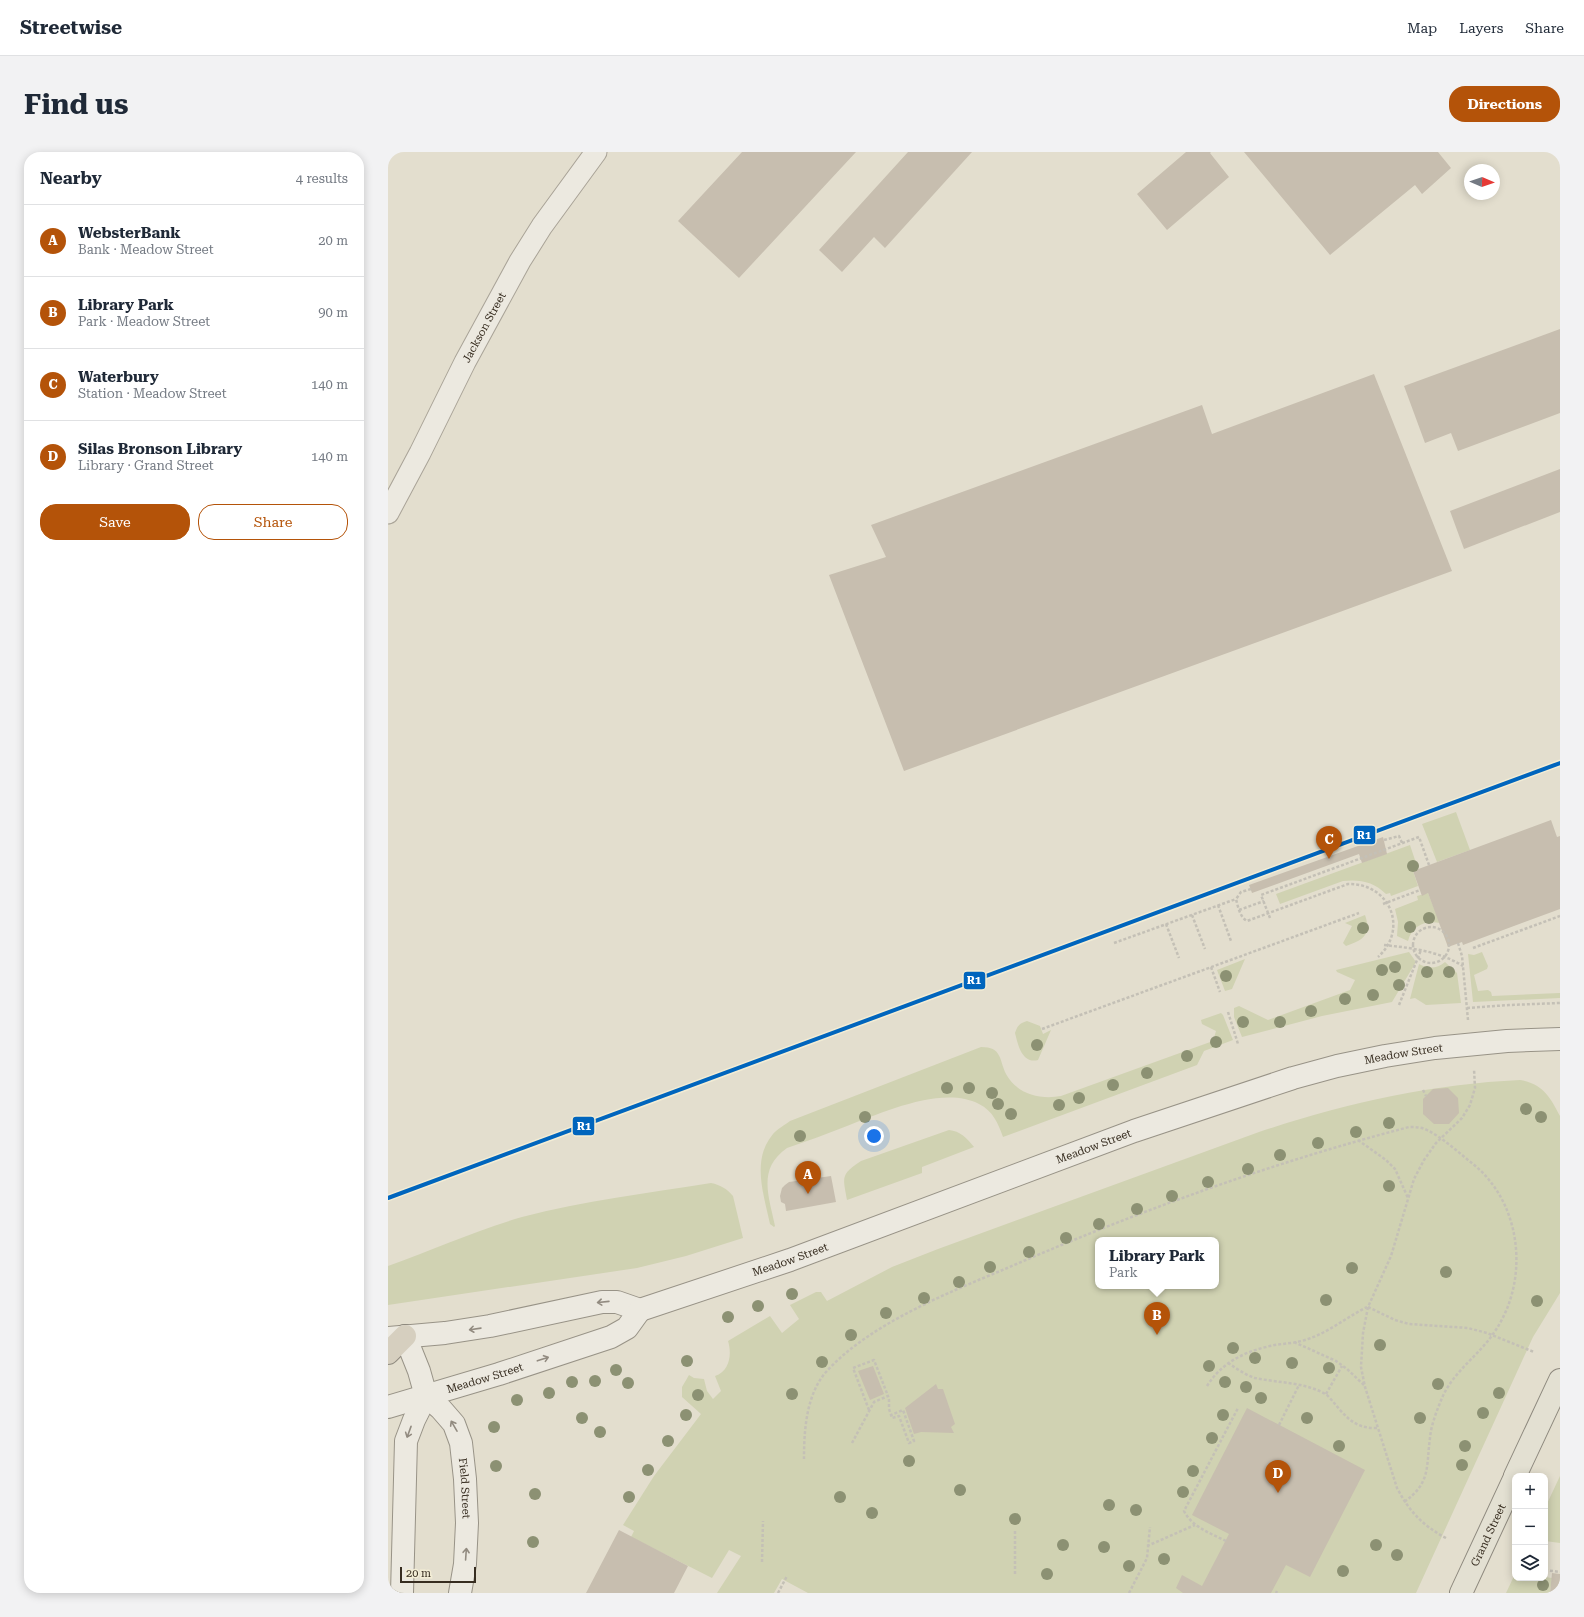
<!DOCTYPE html>
<meta charset="utf-8">
<style>
:root{--surface:#fff;--page:#f2f2f3;--text:#1f2937;--muted:#747a83;--line:#e0e1e3;--accent:#b45309}
body{margin:0;font-family:"Roboto Serif",serif;background:var(--page);color:var(--text)}
.controls{position:absolute;right:12px;bottom:12px;display:grid;overflow:hidden;border-radius:8px;box-shadow:0 2px 10px #0003}
.controls button{width:36px;height:36px;display:grid;place-items:center;padding:0;border:0;border-bottom:1px solid var(--line);background:var(--surface);color:var(--text);font:20px sans-serif}
.compass{position:absolute;left:1076px;top:12px;width:36px;height:36px;border-radius:50%;background:var(--surface);box-shadow:0 2px 10px #0003;rotate:92deg}
.scale{position:absolute;left:12px;bottom:10px;width:76px;box-sizing:border-box;padding-left:4px;border:2px solid #372d20;border-top:0;font-size:11px;line-height:14px;white-space:nowrap;color:#372d20;-webkit-text-stroke:3px #f3edd5;paint-order:stroke}
.you{position:absolute;left:486px;top:984px;width:14px;height:14px;margin:-10px;border:3px solid #fff;border-radius:50%;background:#1a73e8;box-shadow:0 0 0 6px #1a73e833}
.badge{display:grid;place-items:center;width:26px;height:26px;border-radius:50%;background:var(--accent);color:#fff;font-size:13px;font-weight:700}
.pin{position:absolute;translate:-50% -33px;filter:drop-shadow(0 1px 2px #0008)}
.pin::after{content:'';position:absolute;top:21px;width:14px;height:12px;background:inherit;clip-path:polygon(0 0,100% 0,50% 100%)}
.popup{position:absolute;left:707px;top:1085px;width:124px;height:52px;box-sizing:border-box;display:grid;place-content:center;border-radius:8px;background:var(--surface);filter:drop-shadow(0 1px 3px #0005);font-size:13px;white-space:nowrap;color:var(--muted)}
.popup b{font-size:15px;color:var(--text)}
.popup::after{content:'';position:absolute;left:50%;top:100%;margin-left:-8px;border:8px solid transparent;border-top-color:var(--surface)}
.list{margin:0;padding:0;list-style:none}
h2{display:flex;justify-content:space-between;align-items:center;height:52px;margin:0;padding:0 16px;font-size:17px}
h2 small{font-size:13px;font-weight:400;color:var(--muted)}
.list li{display:grid;grid-template-columns:26px 1fr auto;gap:12px;align-items:center;box-sizing:border-box;height:72px;padding:0 16px;border-top:1px solid var(--line)}
.list b{display:block;font-size:15px;white-space:nowrap}
.list p{margin:0;font-size:13px;white-space:nowrap;color:var(--muted)}
.list em{font-size:13px;font-style:normal;color:var(--muted)}
.actions{display:flex;gap:8px;padding:12px 16px}
.actions a{flex:1;padding:9px 0;border:1px solid var(--accent);border-radius:16px;text-align:center;font-size:14px;color:var(--accent)}
.actions .main{background:var(--accent);color:#fff}
.icon{flex:none;width:22px;height:22px;fill:none;stroke:currentColor;stroke-width:2;stroke-linecap:round;stroke-linejoin:round}
.map{position:relative;flex:none;width:1172px;height:1441px;overflow:hidden;border-radius:16px}
header{display:flex;align-items:center;gap:24px;box-sizing:border-box;height:56px;padding:0 20px;background:var(--surface);border-bottom:1px solid var(--line)}
header strong{font-size:19px}
nav{display:flex;gap:22px;margin-inline-start:auto;font-size:14px}
.intro{display:flex;align-items:center;justify-content:space-between;box-sizing:border-box;height:96px;padding:0 24px}
h1{margin:0;font-size:28px}
.button{padding:10px 18px;border-radius:16px;background:var(--accent);color:#fff;font-size:14px;font-weight:700}
main{display:flex;gap:24px;padding:0 24px}
aside{flex:1;background:var(--surface);border-radius:16px;box-shadow:0 2px 10px #0003}
.map>svg:first-child{display:block}
</style>
<header>
<strong>Streetwise</strong>
<nav><a>Map</a><a>Layers</a><a>Share</a></nav>
</header>
<div class="intro"><h1>Find us</h1><a class="button">Directions</a></div>
<main>
<aside>
<h2>Nearby<small>4 results</small></h2>
<ul class="list">
<li><span class="badge">A</span><div><b>WebsterBank</b><p>Bank · Meadow Street</p></div><em>20 m</em></li>
<li><span class="badge">B</span><div><b>Library Park</b><p>Park · Meadow Street</p></div><em>90 m</em></li>
<li><span class="badge">C</span><div><b>Waterbury</b><p>Station · Meadow Street</p></div><em>140 m</em></li>
<li><span class="badge">D</span><div><b>Silas Bronson Library</b><p>Library · Grand Street</p></div><em>140 m</em></li>
</ul>
<div class="actions"><a class="main">Save</a><a>Share</a></div>
</aside>
<div class="map">
<svg width="1172" height="1441" viewBox="0 0 1172 1441">
<rect width="100%" height="100%" fill="#e3dece"/>
<path fill="#d0d2b2" fill-rule="evenodd" d="M1068,660L1082,698L1049,710L1034,672Z
M1022,693L1030,717L1025,719L1030,734L1003,744L1002,741L998,742C986,730 972,727 955,729L892,752L888,742Z
M1040,741L1052,771C1038,768 1024,773 1020,789L1009,784L1010,770L1007,757L1030,748L1029,744Z
M977,763C984,783 975,788 958,794L955,791L964,774L957,771Z
M1021,800L1028,810L1004,850L934,864L854,885L846,865V856L851,854L880,868L962,838L967,828L949,820L948,818Z
M1094,800L1100,814L1099,817L1086,823L1090,839L1100,838L1103,840L1104,844L1172,841V846L1085,850L1080,802L1086,803Z
M857,807L844,837L837,839L829,818Z
M1057,810L1069,821L1073,851L1038,853L1027,846L1022,847L1031,812C1040,817 1049,817 1057,810Z
M833,861L835,863L845,888L816,899L809,913L615,985C610,971 605,959 591,952C554,933 494,961 459,974C439,982 419,989 399,996C369,1017 381,1044 387,1074L386,1075L382,1072C376,1043 363,1008 385,982C389,977 397,973 402,969L593,895C614,895 611,907 618,922C629,942 652,948 673,944L825,889L828,879L814,872L813,868Z
M639,869L652,874L655,882L663,878L650,908C634,912 630,893 627,881C629,874 632,871 639,869Z
M1132,928C1155,932 1162,945 1172,964V1141L1145,1185L1028,1441H420L394,1427L386,1441H329L353,1404L341,1398L324,1426L243,1385L246,1379L235,1373L266,1324L313,1262L294,1245V1235L301,1223L306,1226L316,1227L319,1239L325,1247L333,1239L327,1224C342,1219 344,1202 340,1189L382,1164L394,1181L411,1167L402,1153L428,1140H433L439,1149L504,1115L550,1097L871,980C955,952 1043,932 1132,928ZM710,1088H828V1134H710Z
M561,978C572,979 579,986 586,995L534,1015V1021L459,1048C455,1025 452,1023 473,1009Z
M323,1031C333,1033 339,1037 345,1044L355,1086L298,1104L249,1116L0,1153V1114C44,1098 89,1078 134,1065C196,1049 260,1041 323,1031Z
M1172,1324V1391L1157,1389V1356Z
M1127,1422V1426L1157,1425L1164,1426L1162,1441H1118Z"/>
<path fill="#c7beaf" d="M354,0H468L351,126L290,69Z
M520,0H584L497,96L486,85L454,120L431,98Z
M798,0H823L822,1L841,25L779,78L749,42Z
M856,0H1050L1063,16L1034,42L1027,33L942,103Z
M1172,177V261L1070,299L1063,281L1037,291L1016,234Z
M986,222L1064,419L516,619L441,423L498,405L483,373L814,253L824,282Z
M1172,317V360L1076,397L1062,359Z
M1163,668L1169,685L1172,684V757L1075,793L1074,790L1060,795L1040,741L1034,744L1025,719Z
M995,685L999,702L974,711L971,702L864,741L861,733Z
M1060,936L1070,946L1071,961L1061,972H1046L1035,962V947L1045,937Z
M443,1024L448,1050L398,1059L397,1052L393,1050L392,1044L394,1036L397,1033L401,1030Z
M485,1214L496,1242L482,1248L470,1219Z
M548,1232L550,1237H555L567,1272L563,1275L566,1281L533,1280L526,1282L517,1256Z
M859,1256L977,1318L922,1425L898,1413L883,1441H795L788,1436L794,1423L814,1434L841,1382L804,1363Z
M231,1378L300,1414L286,1441H198Z
M1164,1421L1172,1422V1441H1162Z"/>
<g fill="none" stroke-linecap="round" stroke-linejoin="round">
<g stroke="#a9a397" stroke-width="23">
<g id="minor">
<path id="s1" d="M0,361L32,301L77,210L132,109L154,74L208,0"/>
</g>
</g>
<g stroke="#989387" stroke-width="24">
<g id="secondary">
<path id="s2" d="M17,1184L31,1219L38,1244L53,1257L66,1272L73,1291L77,1327L79,1371L77,1412L72,1441"/>
<path id="s3" d="M0,1186L57,1181L102,1174L214,1150H229L252,1158L402,1108L746,979L905,926L949,914L997,904L1047,896L1119,889L1172,887"/>
<path id="s4" d="M0,1255L111,1222L223,1185L239,1176L252,1158"/>
<path d="M14,1441L18,1289L26,1268L38,1244"/>
</g>
</g>
<g stroke="#8e897e" stroke-width="24">
<g id="primary">
<path d="M1127,1324L1172,1228"/>
<path id="s5" d="M1073,1441L1127,1325"/>
</g>
</g>
<g stroke="#8e897e" stroke-width="24">
<path id="motorway" d="M0,1201L17,1184"/>
</g>
<path stroke="#c4c0b6" stroke-width="2.5" stroke-dasharray="3 2" stroke-linecap="butt" d="M996,688L1011,684L1014,691
M863,737L853,740L848,747C850,755 852,765 859,769L960,732C1002,731 1021,777 990,805
M995,752L1032,738
M830,753L843,789
M851,758L876,749
M804,763L817,797
M882,766L873,743L1031,685L1041,713
M778,772L791,806
M1025 793a18 18 0 1 1 36 0a18 18 0 1 1-36 0Z
M726,791L848,747
M1070,791L1074,804L1080,868
M996,793C1023,796 1051,799 1075,814
M1085,796L1172,764
M823,815L832,840
M1011,853L1033,798
M1079,856L1121,853L1172,851
M840,860L850,892
M654,877L971,761
M1035,938L1038,944
M970,988L998,1008L1007,1017L1020,1046
M980,1155L1007,1168L1021,1172L1080,1176L1099,1181L1146,1200
M906,1190L948,1209L959,1217L976,1233
M840,1211C848,1216 857,1223 867,1226C890,1231 918,1230 939,1243C955,1260 963,1277 989,1276
M819,1234C832,1213 853,1201 878,1195C892,1191 907,1192 920,1187C941,1180 959,1165 979,1155
M938,1242L954,1214
M481,1258L465,1216L486,1208L500,1244
M891,1273L911,1233
M464,1291L486,1250L500,1244L501,1248V1257L504,1266L511,1264L521,1291L526,1289L515,1258L503,1263
M416,1307C416,1279 418,1243 438,1220C480,1173 559,1141 617,1117C748,1060 883,1011 1021,975C1027,975 1033,975 1039,978C1055,986 1070,1000 1085,1012C1135,1052 1142,1131 1105,1182C1090,1204 1065,1220 1054,1246C1049,1258 1043,1273 1042,1286C1038,1315 1043,1331 1016,1350
M1058,1386C1035,1374 1021,1359 1009,1336L977,1235L973,1215L975,1181L980,1155L1003,1104L1026,1027L1036,1008L1048,991L1074,966L1082,953L1087,936L1086,917
M838,1389C822,1381 804,1375 796,1359L850,1256
M759,1394L807,1373
M374,1410L375,1369
M1125,1411H1127
M1157,1418L1172,1420
M627,1422V1378
M390,1441L399,1424
M741,1441L759,1406L762,1375
M888,1441L889,1439"/>
<use href="#minor" stroke="#ece9e0" stroke-width="21"/>
<use href="#secondary" stroke="#ece9e0" stroke-width="22"/>
<use href="#primary" stroke="#e3e0d2" stroke-width="22"/>
<use href="#motorway" stroke="#d6cfbf" stroke-width="22"/>
<g stroke="#f3edd5" stroke-width="7">
<path id="rail-1" d="M0,1046C392,903 781,754 1172,611"/>
</g>
<use href="#rail-1" stroke="#0065bd" stroke-width="4"/>
</g>
<g fill="#8c9173">
<circle cx="1025" cy="714" r="6"/>
<circle cx="1041" cy="766" r="6"/>
<circle cx="1022" cy="775" r="6"/>
<circle cx="975" cy="776" r="6"/>
<circle cx="1007" cy="815" r="6"/>
<circle cx="994" cy="818" r="6"/>
<circle cx="1039" cy="820" r="6"/>
<circle cx="1061" cy="820" r="6"/>
<circle cx="838" cy="824" r="6"/>
<circle cx="1011" cy="833" r="6"/>
<circle cx="985" cy="843" r="6"/>
<circle cx="957" cy="847" r="6"/>
<circle cx="923" cy="859" r="6"/>
<circle cx="855" cy="870" r="6"/>
<circle cx="892" cy="870" r="6"/>
<circle cx="828" cy="890" r="6"/>
<circle cx="649" cy="893" r="6"/>
<circle cx="799" cy="904" r="6"/>
<circle cx="759" cy="921" r="6"/>
<circle cx="725" cy="933" r="6"/>
<circle cx="559" cy="936" r="6"/>
<circle cx="581" cy="936" r="6"/>
<circle cx="604" cy="941" r="6"/>
<circle cx="691" cy="946" r="6"/>
<circle cx="610" cy="952" r="6"/>
<circle cx="671" cy="953" r="6"/>
<circle cx="1138" cy="957" r="6"/>
<circle cx="623" cy="962" r="6"/>
<circle cx="477" cy="965" r="6"/>
<circle cx="1153" cy="965" r="6"/>
<circle cx="1001" cy="971" r="6"/>
<circle cx="968" cy="980" r="6"/>
<circle cx="412" cy="984" r="6"/>
<circle cx="930" cy="991" r="6"/>
<circle cx="892" cy="1003" r="6"/>
<circle cx="860" cy="1017" r="6"/>
<circle cx="820" cy="1030" r="6"/>
<circle cx="1001" cy="1034" r="6"/>
<circle cx="784" cy="1044" r="6"/>
<circle cx="749" cy="1057" r="6"/>
<circle cx="711" cy="1072" r="6"/>
<circle cx="678" cy="1086" r="6"/>
<circle cx="641" cy="1100" r="6"/>
<circle cx="602" cy="1115" r="6"/>
<circle cx="964" cy="1116" r="6"/>
<circle cx="1058" cy="1120" r="6"/>
<circle cx="571" cy="1130" r="6"/>
<circle cx="404" cy="1142" r="6"/>
<circle cx="536" cy="1146" r="6"/>
<circle cx="938" cy="1148" r="6"/>
<circle cx="1149" cy="1149" r="6"/>
<circle cx="370" cy="1154" r="6"/>
<circle cx="498" cy="1161" r="6"/>
<circle cx="340" cy="1165" r="6"/>
<circle cx="463" cy="1183" r="6"/>
<circle cx="992" cy="1193" r="6"/>
<circle cx="845" cy="1196" r="6"/>
<circle cx="867" cy="1206" r="6"/>
<circle cx="299" cy="1209" r="6"/>
<circle cx="434" cy="1210" r="6"/>
<circle cx="904" cy="1211" r="6"/>
<circle cx="821" cy="1214" r="6"/>
<circle cx="941" cy="1216" r="6"/>
<circle cx="228" cy="1218" r="6"/>
<circle cx="207" cy="1229" r="6"/>
<circle cx="184" cy="1230" r="6"/>
<circle cx="837" cy="1230" r="6"/>
<circle cx="240" cy="1231" r="6"/>
<circle cx="1050" cy="1232" r="6"/>
<circle cx="858" cy="1235" r="6"/>
<circle cx="161" cy="1241" r="6"/>
<circle cx="1111" cy="1241" r="6"/>
<circle cx="404" cy="1242" r="6"/>
<circle cx="310" cy="1243" r="6"/>
<circle cx="873" cy="1246" r="6"/>
<circle cx="129" cy="1248" r="6"/>
<circle cx="1095" cy="1261" r="6"/>
<circle cx="298" cy="1263" r="6"/>
<circle cx="835" cy="1263" r="6"/>
<circle cx="194" cy="1266" r="6"/>
<circle cx="919" cy="1266" r="6"/>
<circle cx="1032" cy="1266" r="6"/>
<circle cx="106" cy="1275" r="6"/>
<circle cx="212" cy="1280" r="6"/>
<circle cx="824" cy="1286" r="6"/>
<circle cx="280" cy="1289" r="6"/>
<circle cx="951" cy="1294" r="6"/>
<circle cx="1077" cy="1294" r="6"/>
<circle cx="521" cy="1309" r="6"/>
<circle cx="1074" cy="1313" r="6"/>
<circle cx="108" cy="1314" r="6"/>
<circle cx="260" cy="1318" r="6"/>
<circle cx="805" cy="1319" r="6"/>
<circle cx="572" cy="1338" r="6"/>
<circle cx="795" cy="1340" r="6"/>
<circle cx="147" cy="1342" r="6"/>
<circle cx="241" cy="1345" r="6"/>
<circle cx="452" cy="1345" r="6"/>
<circle cx="721" cy="1353" r="6"/>
<circle cx="748" cy="1358" r="6"/>
<circle cx="484" cy="1361" r="6"/>
<circle cx="627" cy="1367" r="6"/>
<circle cx="145" cy="1390" r="6"/>
<circle cx="675" cy="1393" r="6"/>
<circle cx="988" cy="1393" r="6"/>
<circle cx="716" cy="1395" r="6"/>
<circle cx="1009" cy="1403" r="6"/>
<circle cx="776" cy="1407" r="6"/>
<circle cx="741" cy="1414" r="6"/>
<circle cx="955" cy="1419" r="6"/>
<circle cx="659" cy="1422" r="6"/>
<circle cx="1155" cy="1433" r="6"/>
</g>
<defs><path id="oneway-shaft" d="M-6 0H5M1.5-3L5.5 0L1.5 3" fill="none" stroke-width="1.6" stroke-linecap="round" stroke-linejoin="round"/></defs>
<g stroke="#928b80">
<use href="#oneway-shaft" transform="translate(215 1150) rotate(174)"/>
<use href="#oneway-shaft" transform="translate(87 1177) rotate(172)"/>
<use href="#oneway-shaft" transform="translate(155 1207) rotate(-18)"/>
<use href="#oneway-shaft" transform="translate(66 1274) rotate(-120)"/>
<use href="#oneway-shaft" transform="translate(21 1280) rotate(110)"/>
<use href="#oneway-shaft" transform="translate(78 1402) rotate(-86)"/>
</g>
<g text-anchor="middle" dominant-baseline="central" stroke-width="3" stroke-linejoin="round" paint-order="stroke">
<g font-size="11" fill="#372d20" stroke="#f3edd5">
<text stroke="none"><textPath href="#s1" startOffset="209">Jackson Street</textPath></text>
<text stroke="none"><textPath href="#s3" startOffset="1063">Meadow Street</textPath></text>
<text stroke="none"><textPath href="#s3" startOffset="739">Meadow Street</textPath></text>
<text stroke="none"><textPath href="#s3" startOffset="415">Meadow Street</textPath></text>
<text stroke="none"><textPath href="#s4" startOffset="101">Meadow Street</textPath></text>
<text stroke="none"><textPath href="#s2" startOffset="169">Field Street</textPath></text>
<text stroke="none"><textPath href="#s5" startOffset="64">Grand Street</textPath></text>
</g>
</g>
<g stroke="#f3edd5" stroke-width="1.5">
<rect x="965" y="673" width="23" height="20" rx="4" fill="#0065bd"/>
<rect x="575" y="819" width="23" height="19" rx="4" fill="#0065bd"/>
<rect x="184" y="964" width="23" height="20" rx="4" fill="#0065bd"/>
</g>
<g font-size="11" text-anchor="middle" font-weight="bold" fill="#fff">
<text x="976" y="687">R1</text>
<text x="586" y="832">R1</text>
<text x="196" y="978">R1</text>
</g>
</svg>
<div class="controls">
<button>+</button>
<button>−</button>
<button><svg class="icon" aria-label="layers" viewBox="0 0 24 24"><path d="M12 4l9 5-9 5-9-5zM3 14l9 5 9-5"/></svg></button>
</div>
<svg class="compass" viewBox="-18 -18 36 36"><path d="M0-13l5 13h-10z" fill="#e53935"/><path d="M0 13l5-13h-10z" fill="#747a83"/></svg>
<div class="scale">20 m</div>
<div class="you"></div>
<div class="pin badge" style="left:420px;top:1042px">A</div>
<div class="pin badge" style="left:769px;top:1183px">B</div>
<div class="popup"><b>Library Park</b>Park</div>
<div class="pin badge" style="left:941px;top:707px">C</div>
<div class="pin badge" style="left:890px;top:1341px">D</div>
</div>
</main>
